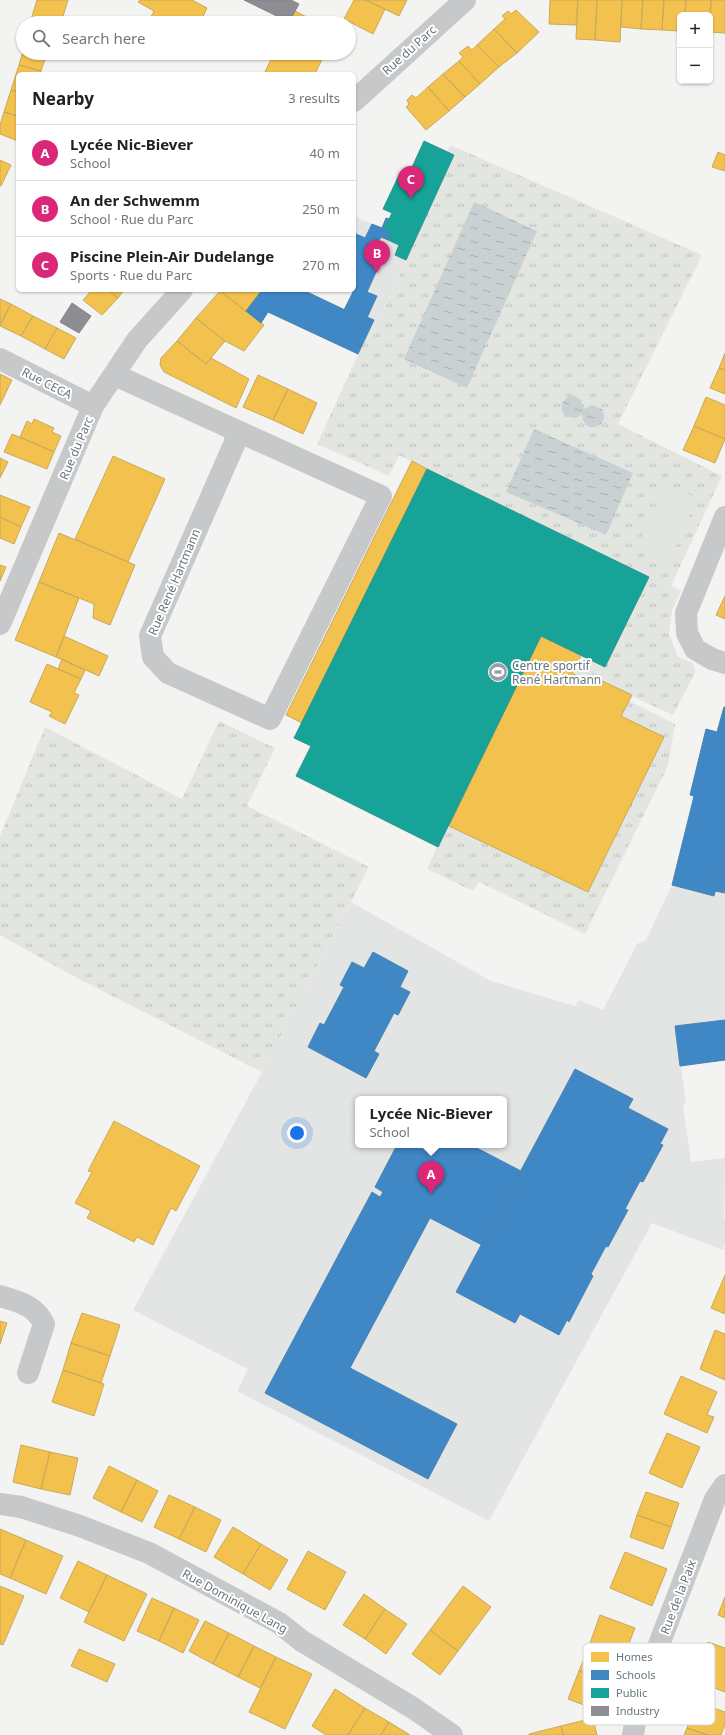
<!DOCTYPE html>
<meta charset="utf-8">
<style>
:root{--surface:#fff;--page:#f2f2f2;--text:#202124;--muted:#757577;--line:#e0e0e0;--accent:#db2777}
body{margin:0;font-family:"Noto Sans",sans-serif;background:var(--page);color:var(--text)}
.controls{position:absolute;right:12px;top:12px;display:grid;overflow:hidden;border-radius:6px;box-shadow:0 1px 3px #0004}
.controls button{width:36px;height:36px;display:grid;place-items:center;padding:0;border:0;border-bottom:1px solid var(--line);background:var(--surface);color:var(--text);font:20px sans-serif}
.you{position:absolute;left:297px;top:1133px;width:14px;height:14px;margin:-10px;border:3px solid #fff;border-radius:50%;background:#1a73e8;box-shadow:0 0 0 6px #1a73e833}
.badge{display:grid;place-items:center;width:26px;height:26px;border-radius:50%;background:var(--accent);color:#fff;font-size:13px;font-weight:700}
.pin{position:absolute;translate:-50% -33px;filter:drop-shadow(0 1px 2px #0008)}
.pin::after{content:'';position:absolute;top:21px;width:14px;height:12px;background:inherit;clip-path:polygon(0 0,100% 0,50% 100%)}
.popup{position:absolute;left:355px;top:1096px;width:152px;height:52px;box-sizing:border-box;display:grid;place-content:center;border-radius:6px;background:var(--surface);filter:drop-shadow(0 1px 3px #0005);font-size:13px;white-space:nowrap;color:var(--muted)}
.popup b{font-size:15px;color:var(--text)}
.popup::after{content:'';position:absolute;left:50%;top:100%;margin-left:-8px;border:8px solid transparent;border-top-color:var(--surface)}
.list{margin:0;padding:0;list-style:none}
h2{display:flex;justify-content:space-between;align-items:center;height:52px;margin:0;padding:0 16px;font-size:17px}
h2 small{font-size:13px;font-weight:400;color:var(--muted)}
.list li{display:grid;grid-template-columns:26px 1fr auto;gap:12px;align-items:center;box-sizing:border-box;height:56px;padding:0 16px;border-top:1px solid var(--line)}
.list b{display:block;font-size:15px;white-space:nowrap}
.list p{margin:0;font-size:13px;white-space:nowrap;color:var(--muted)}
.list em{font-size:13px;font-style:normal;color:var(--muted)}
.icon{flex:none;width:22px;height:22px;fill:none;stroke:currentColor;stroke-width:2;stroke-linecap:round;stroke-linejoin:round}
.map{position:relative;flex:none;width:725px;height:1735px;overflow:hidden}
.search{position:absolute;background:var(--surface);box-shadow:0 1px 3px #0004;left:16px;top:16px;width:340px;height:44px;display:flex;align-items:center;gap:10px;box-sizing:border-box;padding:0 14px;border-radius:22px;color:var(--muted);font-size:15px}
.panel{position:absolute;background:var(--surface);box-shadow:0 1px 3px #0004;left:16px;top:72px;width:340px;height:220px;border-radius:6px}
.map>svg:first-child{display:block}
</style>
<div class="map">
<svg width="725" height="1735" viewBox="0 0 725 1735">
<defs>
<pattern id="park-tufts" width="24" height="20" patternUnits="userSpaceOnUse"><rect width="24" height="20" fill="#e3e6e0"/><path d="M3 7l-1-3M5 7V3M7 7l1-3M15 17l-1-3M17 17v-4M19 17l1-3" fill="none" stroke="#bcbfbb"/></pattern>
<pattern id="water-ripples" width="26" height="14" patternUnits="userSpaceOnUse"><rect width="26" height="14" fill="#c9d1d2"/><path d="M2 4q2-2 4 0t4 0M15 11q2-2 4 0t4 0" fill="none" stroke="#a7aeb0"/></pattern>
</defs>
<rect width="100%" height="100%" fill="#f3f3f2"/>
<path fill="#e3e4e4" fill-rule="evenodd" d="M354,216L381,228L386,218L389,219L406,260L378,322L344,310L354,290Z
M672,885L714,895L715,891L725,893V1020L675,1026L686,1103L683,1105L691,1162L725,1158L724,1219H725V1243L723,1250L652,1223L489,1521L237,1391L248,1369L133,1310L262,1072L351,902L491,981L575,1006L579,1000L603,1010L637,944L646,940ZM358,1099H504V1145H358Z"/>
<path fill="url(#park-tufts)" d="M450,145L702,255L618,424L722,476L671,586L681,591L672,610L669,634L678,657L693,663L695,673L673,715L632,696L629,701L675,724L668,766L585,934L479,882L473,891L427,869L437,847L296,776L311,746L294,738L427,469L399,455L389,476L317,444L374,320L378,322L406,261L395,255L399,245L384,229L392,213L383,209L400,173L408,176L447,151Z
M219,721L275,748L247,806L369,867L262,1072L75,977L0,935V836L45,727L182,799Z"/>
<path fill="#e3e6e0" d="M665,484L697,498L668,564L636,550Z"/>
<path fill="url(#water-ripples)" d="M474,202L537,231L467,388L404,359Z
M575,396L581,400L584,409L592,405L602,409C612,427 583,437 582,414L576,418L565,416C558,406 563,396 575,396Z
M534,429L633,473L606,535L506,492Z"/>
<path fill="#f2c14e" stroke="#c8aa5d" d="M37,0H68L61,23H30Z
M140,0H192L207,8L200,23H154L149,21L154,11L138,2Z
M354,0H366L385,9L373,34L344,19Z
M366,0H407L399,16Z
M550,0H578L576,25L549,24Z
M578,0H597L595,40L576,39Z
M597,0H622L620,42L595,40Z
M622,0H643L641,29L621,27Z
M643,0H664L662,30L641,29Z
M664,0H686L685,15H680V31L662,30Z
M686,0H711L710,15H685Z
M711,0H725V33L710,32Z
M516,10L539,32L517,53L494,29L505,19L502,16L508,11L511,14Z
M295,11L318,23H289Z
M494,29L517,53L499,67L477,45Z
M477,45L499,67L480,84L459,61L463,57L459,53L468,46L472,50Z
M23,51V53H47L41,71L19,65Z
M274,53H325L315,74H270L265,72Z
M459,61L480,84L465,97L443,74Z
M19,65L41,71L40,74H18V92L11,90Z
M443,74L465,97L449,111L428,87Z
M428,87L449,111L426,130L406,107L409,104L407,100L412,95L416,98Z
M11,90L18,92V116L4,112Z
M4,112L18,116V141L0,134V125Z
M718,152L725,155V171L712,167Z
M0,160L11,165L1,186H0Z
M92,290H108L118,298L102,315L83,300Z
M108,290H124L118,298Z
M220,290H258L261,293L246,312Z
M220,291L264,325L244,351L225,341L196,318Z
M0,299L11,304L0,324Z
M11,304L33,316L21,336L0,326Z
M33,316L57,328L45,349L21,336Z
M196,318L225,341L206,364L177,341Z
M57,328L76,338L64,359L45,349Z
M177,341L206,364L211,358L249,379L236,408L164,372L160,365L161,358Z
M725,353V370L719,368Z
M719,368L725,370V394L710,388Z
M0,374L12,380L0,405Z
M258,375L288,389L273,420L243,407Z
M288,389L317,403L303,434L273,420Z
M706,397L725,405V439L694,426Z
M34,419L54,428L52,432L61,436L54,452L20,437L27,421L32,424Z
M694,426L725,439L715,463L683,450Z
M12,434L54,452L47,469L4,452Z
M113,456L165,479L128,562L75,539Z
M0,458L8,462L0,478Z
M412,461L427,469L302,723L286,715Z
M0,495L30,507L21,527L0,517Z
M0,517L21,527L14,544L0,538Z
M59,533L135,565L110,625L93,618L94,604L39,582Z
M0,565L6,567L0,581Z
M39,582L79,598L56,657L15,640Z
M725,596V619L716,615Z
M64,636L108,656L99,676L56,657Z
M541,636L581,655L572,673L593,685L596,678L632,695L621,716L664,737L588,892L449,826Z
M62,659L85,670L81,679L58,669Z
M47,664L81,679L74,693L79,695L65,724L49,716L52,712L30,702Z
M114,1121L200,1166L176,1211L171,1208L153,1245L137,1237L134,1242L87,1218L91,1211L75,1203L92,1172L88,1171Z
M725,1275V1314L711,1308Z
M82,1313L120,1325L110,1356L71,1343Z
M0,1321L7,1323L0,1344Z
M715,1330L725,1334V1380L700,1369Z
M71,1343L110,1356L101,1383L63,1370Z
M63,1370L104,1384L94,1416L52,1402Z
M681,1376L717,1392L707,1415L714,1417L707,1433L664,1414Z
M667,1433L700,1447L682,1488L649,1473Z
M21,1445L50,1452L41,1489L13,1482Z
M50,1452L78,1458L70,1495L41,1489Z
M109,1466L137,1480L121,1512L93,1498Z
M137,1480L158,1491L142,1522L121,1512Z
M646,1492L679,1503L671,1527L637,1515Z
M169,1495L195,1507L179,1539L154,1527Z
M195,1507L221,1520L206,1552L179,1539Z
M637,1515L671,1527L663,1549L630,1537Z
M233,1527L261,1544L243,1574L214,1557Z
M0,1529L26,1540L10,1578L0,1574Z
M26,1540L63,1556L46,1594L10,1578Z
M261,1544L288,1560L270,1590L243,1574Z
M308,1551L346,1572L325,1610L287,1589Z
M625,1552L667,1569L652,1606L610,1588Z
M78,1561L107,1575L89,1612L60,1598Z
M107,1575L147,1594L124,1641L84,1622Z
M0,1586L24,1596L3,1645L0,1644Z
M463,1586L491,1607L458,1651L430,1630Z
M364,1594L385,1609L365,1639L343,1625Z
M725,1597V1618L718,1615Z
M152,1598L174,1608L159,1641L137,1631Z
M174,1608L199,1620L183,1653L159,1641Z
M385,1609L407,1624L386,1654L365,1639Z
M600,1615L635,1628L624,1656L590,1643Z
M205,1621L229,1633L213,1664L189,1651Z
M430,1630L458,1651L440,1675L412,1654Z
M229,1633L254,1646L238,1677L213,1664Z
M708,1642L725,1648V1692L693,1680Z
M590,1643L624,1656L613,1684L579,1671Z
M254,1646L276,1657L260,1688L238,1677Z
M79,1649L115,1664L107,1682L71,1666Z
M276,1657L312,1674L285,1729L249,1712Z
M579,1671L613,1684L602,1712L568,1699Z
M335,1689L365,1708L348,1735H326L312,1726Z
M696,1702L725,1712V1724L721,1735H708L687,1728Z
M365,1708L389,1722L381,1735H348Z
M593,1718L597,1735H563L561,1726Z
M389,1722L410,1735H381Z
M561,1726L563,1735H529V1734Z
M687,1728L708,1735H684Z"/>
<path fill="#3f88c5" stroke="#4b83b0" d="M386,218L389,219L384,229L392,233L388,240L381,237L377,244L387,248L367,292L377,296L366,320L344,310L354,290V233L365,238L372,224L382,228Z
M262,290H303L366,320L367,317L374,320L358,354L268,312L261,323L246,311Z
M724,707H725V852L714,896L672,885L694,796L690,795L706,729L717,732Z
M725,852V893L715,891Z
M373,952L408,971L400,987L410,992L398,1015L394,1013L374,1051L379,1054L366,1078L308,1047L320,1023L324,1025L344,987L340,985L352,962L364,968Z
M725,1020V1060L680,1066L675,1026Z
M575,1069L633,1099L628,1108L668,1129L660,1144L663,1145L643,1182L640,1181L625,1209L628,1210L608,1247L606,1246L591,1274L593,1276L569,1322L567,1320L559,1335L520,1314L515,1323L456,1292Z
M397,1145H471L521,1171L482,1245L430,1218L350,1368L457,1424L428,1479L265,1393L372,1192L380,1197L383,1192L375,1187Z"/>
<path fill="#17a398" stroke="#2f9690" d="M424,141L454,155L406,260L395,255L399,245L388,240L392,233L384,229L392,213L383,209L400,173L408,176Z
M427,469L649,577L605,667L541,636L438,847L296,776L311,746L294,738Z"/>
<path fill="#8d8d92" stroke="#81868c" d="M244,0H291L299,4L289,22Z
M72,303L91,316L79,333L60,322Z"/>
<g fill="none" stroke-linecap="round" stroke-linejoin="round">
<path stroke="#c7c8c9" stroke-width="22" d="M354,101L465,0
M0,359L93,406
M115,375L233,429
M233,429L381,496L270,719L168,673L153,657L150,636L236,440Z
M725,517L686,613L687,633L695,649L712,659L725,663
M0,624L93,406L137,340L182,290
M0,1296C19,1302 35,1305 44,1324L28,1373
M0,1504L21,1507L80,1526L149,1553L279,1623L302,1641L413,1708L452,1735
M633,1735L637,1711L648,1673L715,1499L725,1485"/>
</g>
<defs>
<g id="stadium-disc" transform="scale(1)"><circle r="9.5" fill="#97a2a7" stroke="#fff"/><path d="M0-5a6.5 5 0 1 0 0 10a6.5 5 0 1 0 0-10ZM-3.5-1.8h7v3.6h-7Z" fill="#fff"/></g>
</defs>
<g fill-rule="evenodd">
<use href="#stadium-disc" x="498" y="672"/>
</g>
<g text-anchor="middle" dominant-baseline="central" stroke-width="4" stroke-linejoin="round" paint-order="stroke">
<g font-size="12" fill="#66767f" stroke="#fff">
<text transform="translate(409 50) rotate(-42)">Rue du Parc</text>
<text transform="translate(47 383) rotate(27)">Rue CECA</text>
<text transform="translate(76 448) rotate(-67)">Rue du Parc</text>
<text transform="translate(174 582) rotate(-67)">Rue René Hartmann</text>
<text transform="translate(678 1597) rotate(-69)">Rue de la Paix</text>
<text transform="translate(235 1601) rotate(29)">Rue Dominique Lang</text>
</g>
<g font-size="12" fill="#66767f" stroke="#fff" text-anchor="start">
<text x="512" y="665">Centre sportif<tspan x="512" dy="14">René Hartmann</tspan></text>
</g>
</g>
<rect x="583" y="1643" width="132" height="82" rx="6" fill="#fff" stroke="#d1d6d9" stroke-width="1"/>
<rect x="591" y="1652" width="18" height="10" fill="#f2c14e"/>
<rect x="591" y="1670" width="18" height="10" fill="#3f88c5"/>
<rect x="591" y="1688" width="18" height="10" fill="#17a398"/>
<rect x="591" y="1706" width="18" height="10" fill="#8d8d92"/>
<g font-size="11" fill="#66767f">
<text x="616" y="1661">Homes</text>
<text x="616" y="1679">Schools</text>
<text x="616" y="1697">Public</text>
<text x="616" y="1715">Industry</text>
</g>
</svg>
<div class="controls">
<button>+</button>
<button>−</button>
</div>
<div class="you"></div>
<div class="pin badge" style="left:431px;top:1194px">A</div>
<div class="popup"><b>Lycée Nic-Biever</b>School</div>
<div class="pin badge" style="left:377px;top:273px">B</div>
<div class="pin badge" style="left:411px;top:199px">C</div>
<div class="search"><svg class="icon" aria-label="search" viewBox="0 0 24 24"><circle cx="10" cy="10" r="6"/><path d="M15 15l6 6"/></svg>Search here</div>
<section class="panel">
<h2>Nearby<small>3 results</small></h2>
<ul class="list">
<li><span class="badge">A</span><div><b>Lycée Nic-Biever</b><p>School</p></div><em>40 m</em></li>
<li><span class="badge">B</span><div><b>An der Schwemm</b><p>School · Rue du Parc</p></div><em>250 m</em></li>
<li><span class="badge">C</span><div><b>Piscine Plein-Air Dudelange</b><p>Sports · Rue du Parc</p></div><em>270 m</em></li>
</ul>
</section>
</div>
